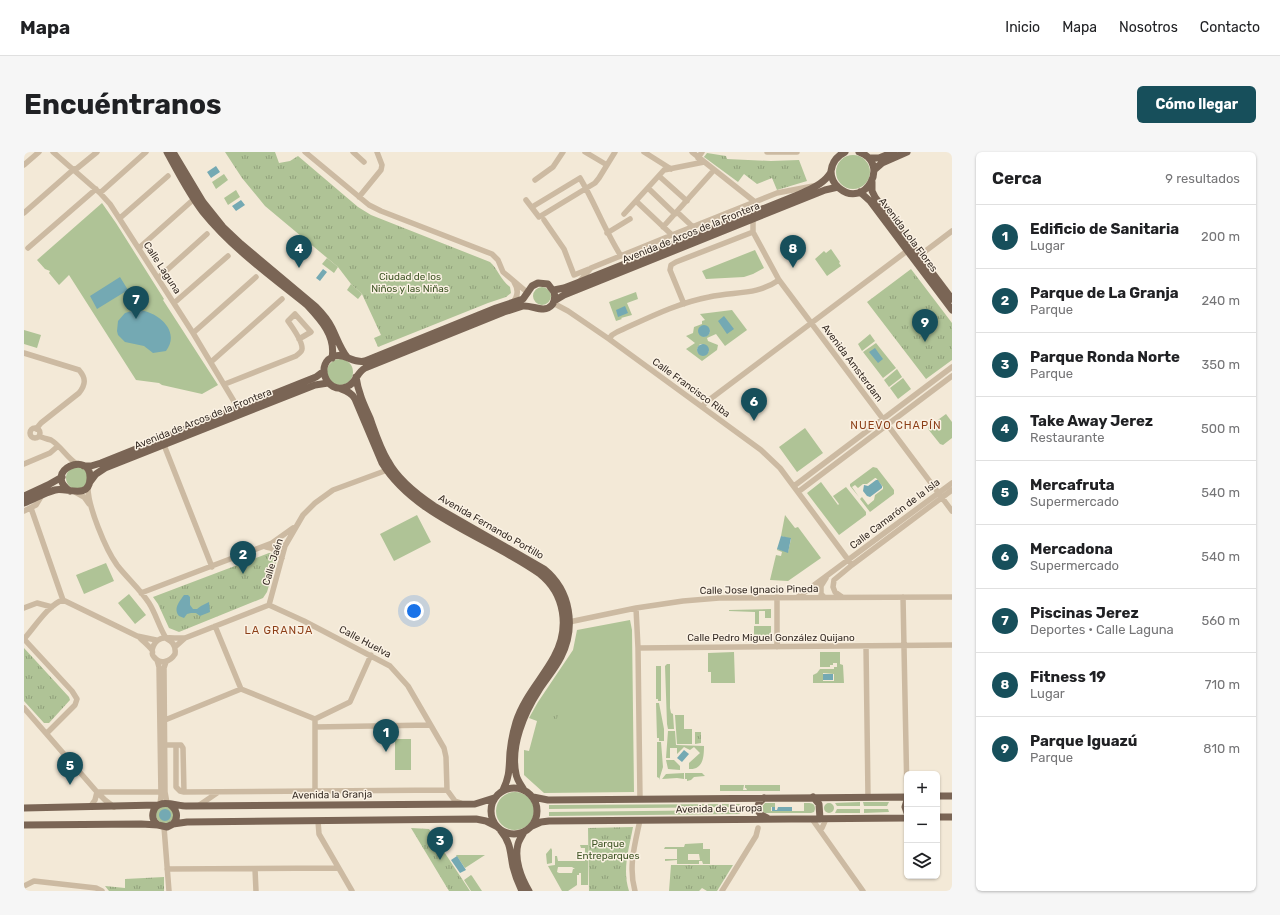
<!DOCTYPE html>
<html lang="es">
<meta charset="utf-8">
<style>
:root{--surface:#fff;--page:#f6f6f6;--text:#202124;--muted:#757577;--line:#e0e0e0;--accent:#174f5b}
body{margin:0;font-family:Rubik,sans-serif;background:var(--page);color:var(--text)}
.controls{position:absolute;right:12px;bottom:12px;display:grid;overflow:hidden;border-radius:6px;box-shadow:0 1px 3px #0004}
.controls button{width:36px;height:36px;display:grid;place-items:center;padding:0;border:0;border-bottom:1px solid var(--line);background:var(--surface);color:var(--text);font:20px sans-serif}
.you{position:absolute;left:390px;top:459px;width:14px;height:14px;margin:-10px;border:3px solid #fff;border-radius:50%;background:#1a73e8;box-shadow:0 0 0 6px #1a73e833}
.badge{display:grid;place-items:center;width:26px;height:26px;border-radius:50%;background:var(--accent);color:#fff;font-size:13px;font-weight:700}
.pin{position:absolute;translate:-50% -33px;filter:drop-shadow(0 1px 2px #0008)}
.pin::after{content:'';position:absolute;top:21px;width:14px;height:12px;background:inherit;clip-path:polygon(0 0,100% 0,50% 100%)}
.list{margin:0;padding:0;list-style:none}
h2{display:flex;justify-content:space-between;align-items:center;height:52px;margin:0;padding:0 16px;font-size:17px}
h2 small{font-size:13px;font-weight:400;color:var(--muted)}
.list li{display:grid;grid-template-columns:26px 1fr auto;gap:12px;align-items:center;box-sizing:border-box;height:64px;padding:0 16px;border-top:1px solid var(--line)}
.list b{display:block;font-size:15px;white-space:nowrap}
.list p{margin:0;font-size:13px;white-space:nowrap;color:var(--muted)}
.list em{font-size:13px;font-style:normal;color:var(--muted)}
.icon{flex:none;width:22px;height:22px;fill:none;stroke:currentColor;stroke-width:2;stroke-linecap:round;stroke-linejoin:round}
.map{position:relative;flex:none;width:928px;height:739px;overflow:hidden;border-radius:6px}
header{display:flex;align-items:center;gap:24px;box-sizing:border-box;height:56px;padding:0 20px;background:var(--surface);border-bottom:1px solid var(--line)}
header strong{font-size:19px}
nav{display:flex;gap:22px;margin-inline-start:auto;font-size:14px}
.intro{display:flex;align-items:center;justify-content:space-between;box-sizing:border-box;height:96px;padding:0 24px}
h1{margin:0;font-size:28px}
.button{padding:10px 18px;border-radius:6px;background:var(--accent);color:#fff;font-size:14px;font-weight:700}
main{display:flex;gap:24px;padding:0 24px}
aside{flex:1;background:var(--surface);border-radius:6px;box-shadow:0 1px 3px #0004}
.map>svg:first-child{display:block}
</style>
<header>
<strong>Mapa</strong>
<nav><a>Inicio</a><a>Mapa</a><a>Nosotros</a><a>Contacto</a></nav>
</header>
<div class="intro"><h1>Encuéntranos</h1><a class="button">Cómo llegar</a></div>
<main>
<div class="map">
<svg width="928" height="739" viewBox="0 0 928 739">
<defs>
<pattern id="park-tufts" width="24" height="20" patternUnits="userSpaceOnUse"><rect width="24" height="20" fill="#afc396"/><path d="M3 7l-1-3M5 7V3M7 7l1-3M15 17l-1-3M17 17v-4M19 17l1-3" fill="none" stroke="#8f9f7a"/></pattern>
</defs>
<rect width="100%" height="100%" fill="#f3e9d7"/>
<path fill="#afc396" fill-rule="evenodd" d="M812 20a17 17 0 1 1 34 0a17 17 0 1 1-34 0Z
M200,22L204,28L192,37L188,30Z
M212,38L216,45L204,53L200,46Z
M78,51L92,71L140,147L139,148L194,233L178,242L138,233L135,231L112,228L45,123L35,133L25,121L26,119L21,117L13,108Z
M807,97L816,110L815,111L817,114L803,124L791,107L800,99L802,101Z
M731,98L740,116L729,122L720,125L682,127L678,119Z
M303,106L314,115L310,121L298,112Z
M327,132L338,142L334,147L323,138Z
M509 144a9 9 0 1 1 18 0a9 9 0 1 1-18 0Z
M612,140L614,147L603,151L608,163L597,166L598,167L592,169L585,150Z
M708,158L723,178L701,194L692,182L683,186L684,189L694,193L693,198L678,209L662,197L671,191L662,184L669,181L670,175L678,172V169L681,168L676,162ZM677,174L685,176L686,180L684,183L680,185L675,177ZM676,192H678L685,199L681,203L674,201L673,197Z
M0,178L17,183L13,196L0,192Z
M846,182L851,189L838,199L834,192Z
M852,191L872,216L859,226L839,200Z
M303 220a13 13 0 1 1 26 0a13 13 0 1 1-26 0Z
M873,217L878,225L865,235L860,228Z
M879,226L887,237L874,247L866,236Z
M922,262L928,270V286L919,293L916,292L904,277V275Z
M781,276L799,301L773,320L755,295Z
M849,315L853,316L870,338V342L846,360L836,347L838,345L844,353L850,348L851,343L859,337V335L852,326H851L843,332H839L834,336L831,333L828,335L835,345L826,334V332Z
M42 326a11 11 0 1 1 22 0a11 11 0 1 1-22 0Z
M797,330L814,353L815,352L809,344L822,335L842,360V363L815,383L783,341Z
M393,363L407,390L370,409L356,382Z
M761,363L771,376L774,375L797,406L764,429L746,428L752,403L757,404L758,400L753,398V397L764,400L767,387L757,384Z
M82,411L90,429L60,442L52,423Z
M105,442L122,463L111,472L94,451Z
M747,457V466H741V459H735V472H731V460L705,459V458Z
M606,468L608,478L610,640L520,641L500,623V598L505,599L513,569L505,566L514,550L549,498L553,478Z
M730,474H747V489H730Z
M710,500L711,531H687V520H684V501Z
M796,500H816V512L819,513L820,531H789V523L793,521L796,517H810V515H813V511H809V513H806V515H796ZM799,521L810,522V529H799Z
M643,512H646V556L647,561L649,562L650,577H644L643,572L641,514Z
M632,514H637V549H634V547H632Z
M632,551H635L640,577V589H635V586H633Z
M651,563H660V577H668V592H653Z
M644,579H651L652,593L680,594C680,605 679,618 665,617V611L676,601L670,595L666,598L660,595L653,602V596H646V606H642Z
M371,587H387V618H371Z
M633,590H637L639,615L635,628V626L633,625Z
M642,608H650L656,614V618L644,617Z
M660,621V627L653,626L638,627L642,622Z
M661,621H678L681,624L670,625L667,628L663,629V627H661Z
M696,633H720L719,638H723L722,636H721V633H756V639H696Z
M472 659a19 19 0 1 1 38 0a19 19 0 1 1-38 0Z
M836,650V654H813L811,651Z
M839,650H865L863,654H840Z
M800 656a5 5 0 1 1 10 0a5 5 0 1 1-10 0Z
M741,651H751V655H747V659H780V651C786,651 791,650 791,657L790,660L787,661H741L737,658V656Z
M716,652L714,655L525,657V653Z
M132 663a9 9 0 1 1 18 0a9 9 0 1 1-18 0Z
M813,657H836V661H811Z
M840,657H864L865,660L840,661Z
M714,658L716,662L525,664V660Z
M679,691V697H686V712H679L678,709H675V712H653V708L641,709V707H653V697H640L641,695H660L661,692ZM664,702H675L676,708H664Z
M556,693H564V733H557V721H555V723H553V733L544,739H538L524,714L531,713V704H533L534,709H561V696H557ZM534,715H548L551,717H549L548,721H535L533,720Z
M527,696L528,698V711L523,712L522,702Z
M432,703H461L441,716Z
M447,723L448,724L458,739H447L440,728Z"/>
<path fill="url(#park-tufts)" d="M201,0H251L255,11L266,9L274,4L334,55L347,63L466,110C474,117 476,127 486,135L487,141L482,145L464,151L354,195L350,186L357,183L338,142L327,132L314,115L241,54L218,26Z
M683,1L702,4L703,7L747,9L775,8L783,29L753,38L748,26L733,32L720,22L714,30L680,5Z
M887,117L928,171V208L902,227L843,150Z
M245,401H251L254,404L243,440L239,446L155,480L145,476L134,452L129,445Z
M0,496L45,545L46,548L25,571H20L0,549Z
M530,554L537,555L531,572L524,569Z
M671,580H677V591L671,592Z
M609,675C605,697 598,718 605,739H565L564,676Z
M387,676L405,677L446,739H425Z
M647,713H709L693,739H683L678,736L675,739H645Z
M140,725V739H85L81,734L101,736V727Z"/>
<path fill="#74a9b3" d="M192,14L196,20L187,26L183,20Z
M217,48L221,53L212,59L208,54Z
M299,117L303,120L296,129L292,126Z
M96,125L104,138L73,157L66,144Z
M601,154L604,161L594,165L592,158Z
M111,158C131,157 158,178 142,199L129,201L120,194L101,190L94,183L93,179L94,169L101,161Z
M700,164L710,177L703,182L694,169Z
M674 179a6 6 0 1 1 12 0a6 6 0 1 1-12 0Z
M673 198a6 6 0 1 1 12 0a6 6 0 1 1-12 0Z
M851,196L859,207L854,211L845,200Z
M852,328H854L858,334V336L846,345L843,344L839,339L840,333L844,334Z
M757,384L767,386L764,401L753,397Z
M160,443H164L166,445V453L169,457H173L177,454L185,450L186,460L176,464L172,461H167L163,462L160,466L155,464C149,457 155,450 160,443Z
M799,522H809V528H799Z
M660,598L665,602L658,610L653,606Z
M748,655H751V658H753L754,655H768V659H748Z
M135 663a6 6 0 1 1 12 0a6 6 0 1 1-12 0Z
M433,704L442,718L436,721L427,708Z"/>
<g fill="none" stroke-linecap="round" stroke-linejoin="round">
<path stroke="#ccbaa2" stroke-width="5.5" d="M29,0L76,41L86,52L169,181L214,256
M281,0L345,53L357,59L468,102L474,108L479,120L504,141
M329,0L340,10
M561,0L583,13
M620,0L647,17
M668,0L731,50
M743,0H773
M674,6L678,0
M0,13L15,0
M51,18L73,0
M635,24L663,49
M511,28L529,15L539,0
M624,36L651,62
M76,41L122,0
M335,45L357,18L358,13L353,0
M502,48L515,65L571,31L575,26L591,0
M612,49L648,83
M508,55L556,26C571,51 581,79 597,104
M653,60L669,75
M0,61L50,17
M600,62L640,18L680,10
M96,66L144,24
M729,67V80L755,128L928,359
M520,68L540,97L550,123L565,117
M639,75L690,18
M583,81L606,67
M4,96L72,37
M115,96L170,47
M895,104L928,79
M134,126L183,82
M555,130L567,116L648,83L753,41L789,34
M150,151L204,104
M488,151C494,145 495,138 490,130
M529,151L544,159L585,187L737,298L756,316L828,413
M660,152L646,118L647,113L652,110L729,80
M169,181L232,125
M585,187L588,183L593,180C622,167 653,151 685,145C710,139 732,144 755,128
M0,201L55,218C62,226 62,232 55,241L17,271L12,277
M187,210L258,147
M201,232L272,204C274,202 278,200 278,197C279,189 268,175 264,169L271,162L287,180L275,187
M678,255L681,251L883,99
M6 281a5 5 0 1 1 10 0a5 5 0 1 1-10 0Z
M15,284C19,286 23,287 27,288C37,294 43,306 53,312
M140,293L188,415
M0,312L26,301L34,294
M64,334C63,353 82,398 93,413C103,426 116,437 125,451C132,462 135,475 142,486
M770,334L928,215
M51,340L60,345L65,352
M774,340L928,224
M7,356L39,448
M0,359L12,353L18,343
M248,391L269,376
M242,395C250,396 253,399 258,406
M117,441L248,391H253L261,394
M753,445V495
M774,445L928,331
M800,445L797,442V434L802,426
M818,445L811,440L809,435L810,428L828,413L928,338
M879,445L883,645
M39,448L113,484L132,488
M245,453L280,469L366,514L384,534L420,596L422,605L423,638L431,649L437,651
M245,453L261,394L279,363L291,351L309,338L366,317
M0,456L13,451L28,455
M612,456L614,496L616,647
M545,470L612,456L659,449L695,446L928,445
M191,474L217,537
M116,486C120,490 125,494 128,498C130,503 126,500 130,505C136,513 146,510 151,502C152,495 150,490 143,487
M0,487L48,539L53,547L51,553L23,581
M0,487C10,476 25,452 39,448
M842,494L844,645
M151,495L161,486L245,453
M614,496L928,493
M128,498C132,481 146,487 160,486
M133,508L135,515L137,644L136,652
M142,510L140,516L141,640L143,651
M0,556L73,640L81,648L90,655
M291,567V638
M141,568L217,537L291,567L326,550L347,503
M291,575L406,573
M141,593H157L159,596L160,640L423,638
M152,593V635L156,639L160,640
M73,640H137
M174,654L193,641
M66,655L71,648L73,640
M788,667L839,739
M294,669L295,682L328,739
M140,675L145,739
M798,676L802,667
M143,717L314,716
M231,717L232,739
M0,734L10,729L72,736L78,739
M611,739C604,715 611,692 616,668
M698,739L732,684L734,676"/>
<path stroke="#7a6555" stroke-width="7" d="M143,0C154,20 165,42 179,60C208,96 247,124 283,153C297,168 312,184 308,206
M149,0L179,50L199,75L217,92L292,155C298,161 304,168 308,176C313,186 316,196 323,205
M821,0C813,4 808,10 807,19C807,26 810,32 815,36C841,58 867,11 835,0
M845,6H855L870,0
M850,18L858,11L883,0
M848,30V39L851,45L928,147
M836,40L846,49L928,158
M514,131L524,132L530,140C531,144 531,149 528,153C520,162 509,153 499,154L480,160L341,216C332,221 332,232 322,235C302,243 290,210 311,204C322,201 329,212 341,209L472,156L499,147L508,134Z
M530,138L540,136L553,131L776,42C788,36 800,32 807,20
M530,149L540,143L801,38L814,35
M332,225C334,240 340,253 346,266C351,280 356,296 364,309C374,328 392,342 410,354L520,417C547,439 552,475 537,505C531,517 522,527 515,538C500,561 486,594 492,622C493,628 497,633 500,638
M317,237C323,239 328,241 331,247L358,311C391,365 466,386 516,422C541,442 546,476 530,505C518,527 500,545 492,570C489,580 487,590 486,600C485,615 486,624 479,638
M60,314H67L77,311L292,225L300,219
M66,330L72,322L81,316L291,233L304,231
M0,344L24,333L38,325
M0,351C10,347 20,341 31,338C42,335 65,348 66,327C68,297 17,319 46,339
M467 659a23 23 0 1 1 46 0a23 23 0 1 1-46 0Z
M913,644H928
M509,645L524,648L883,645
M789,645L795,652L796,667
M740,646L735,651L733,657L737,663L743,666
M883,648L881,655L883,661
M145,652C153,657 155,665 149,672
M0,656L134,653
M913,665H928
M0,673L117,672L134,673L143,675L149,672L163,670L452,667L462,669L472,674
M134,673C130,670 128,666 129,661C132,645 152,654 162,654L451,652L470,646
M508,674L517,670L525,669L883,666
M477,679C487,691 486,700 489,715C491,723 494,731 498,739
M500,680C498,684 495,688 494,692C490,707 497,726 505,739"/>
</g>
<g text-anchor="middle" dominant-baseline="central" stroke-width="3" stroke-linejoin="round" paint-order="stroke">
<g font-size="10" fill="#362c25" stroke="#fbf2e4">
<text transform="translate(667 81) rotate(-22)">Avenida de Arcos de la Frontera</text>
<text transform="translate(884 83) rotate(53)">Avenida Lola Flores</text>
<text transform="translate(138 116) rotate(57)">Calle Laguna</text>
<text transform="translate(828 211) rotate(53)">Avenida Amsterdam</text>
<text transform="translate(667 236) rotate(36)">Calle Francisco Riba</text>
<text transform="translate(179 267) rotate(-22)">Avenida de Arcos de la Frontera</text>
<text transform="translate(871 362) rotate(-37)">Calle Camarón de la Isla</text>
<text transform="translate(467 375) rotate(30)">Avenida Fernando Portillo</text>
<text transform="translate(249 410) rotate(-73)">Calle Jaén</text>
<text transform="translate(735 438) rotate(-1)">Calle Jose Ignacio Pineda</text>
<text x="747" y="486">Calle Pedro Miguel González Quijano</text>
<text transform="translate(341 490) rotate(28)">Calle Huelva</text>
<text transform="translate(308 643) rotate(-1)">Avenida la Granja</text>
<text transform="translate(695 657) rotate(-1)">Avenida de Europa</text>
</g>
<g font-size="10" fill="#405627" stroke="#fbf2e4">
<text x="386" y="125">Ciudad de los<tspan x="386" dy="12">Niños y las Niñas</tspan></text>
<text x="584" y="692">Parque<tspan x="584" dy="12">Entreparques</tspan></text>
</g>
<g font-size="11" letter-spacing="1" fill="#8c3f18" stroke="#fbf2e4">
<text x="872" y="273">NUEVO CHAPÍN</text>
<text x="255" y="478">LA GRANJA</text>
</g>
</g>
</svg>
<div class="controls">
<button>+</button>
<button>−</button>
<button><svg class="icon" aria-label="layers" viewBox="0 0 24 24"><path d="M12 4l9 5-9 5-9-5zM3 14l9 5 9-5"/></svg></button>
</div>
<div class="you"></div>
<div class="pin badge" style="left:362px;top:600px">1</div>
<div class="pin badge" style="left:219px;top:422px">2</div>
<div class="pin badge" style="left:416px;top:708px">3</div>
<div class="pin badge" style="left:275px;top:116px">4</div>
<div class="pin badge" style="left:46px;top:633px">5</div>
<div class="pin badge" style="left:730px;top:269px">6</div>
<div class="pin badge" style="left:112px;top:167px">7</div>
<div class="pin badge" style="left:769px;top:116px">8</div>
<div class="pin badge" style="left:901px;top:190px">9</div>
</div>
<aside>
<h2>Cerca<small>9 resultados</small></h2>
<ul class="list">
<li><span class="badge">1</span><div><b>Edificio de Sanitaria</b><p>Lugar</p></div><em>200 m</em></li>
<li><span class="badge">2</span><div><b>Parque de La Granja</b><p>Parque</p></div><em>240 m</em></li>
<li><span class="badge">3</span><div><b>Parque Ronda Norte</b><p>Parque</p></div><em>350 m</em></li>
<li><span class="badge">4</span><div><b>Take Away Jerez</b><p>Restaurante</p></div><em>500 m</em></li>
<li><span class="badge">5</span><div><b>Mercafruta</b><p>Supermercado</p></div><em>540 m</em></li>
<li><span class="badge">6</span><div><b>Mercadona</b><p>Supermercado</p></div><em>540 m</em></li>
<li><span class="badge">7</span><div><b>Piscinas Jerez</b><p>Deportes · Calle Laguna</p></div><em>560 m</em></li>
<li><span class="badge">8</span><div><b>Fitness 19</b><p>Lugar</p></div><em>710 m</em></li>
<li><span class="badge">9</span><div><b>Parque Iguazú</b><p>Parque</p></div><em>810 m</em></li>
</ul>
</aside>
</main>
